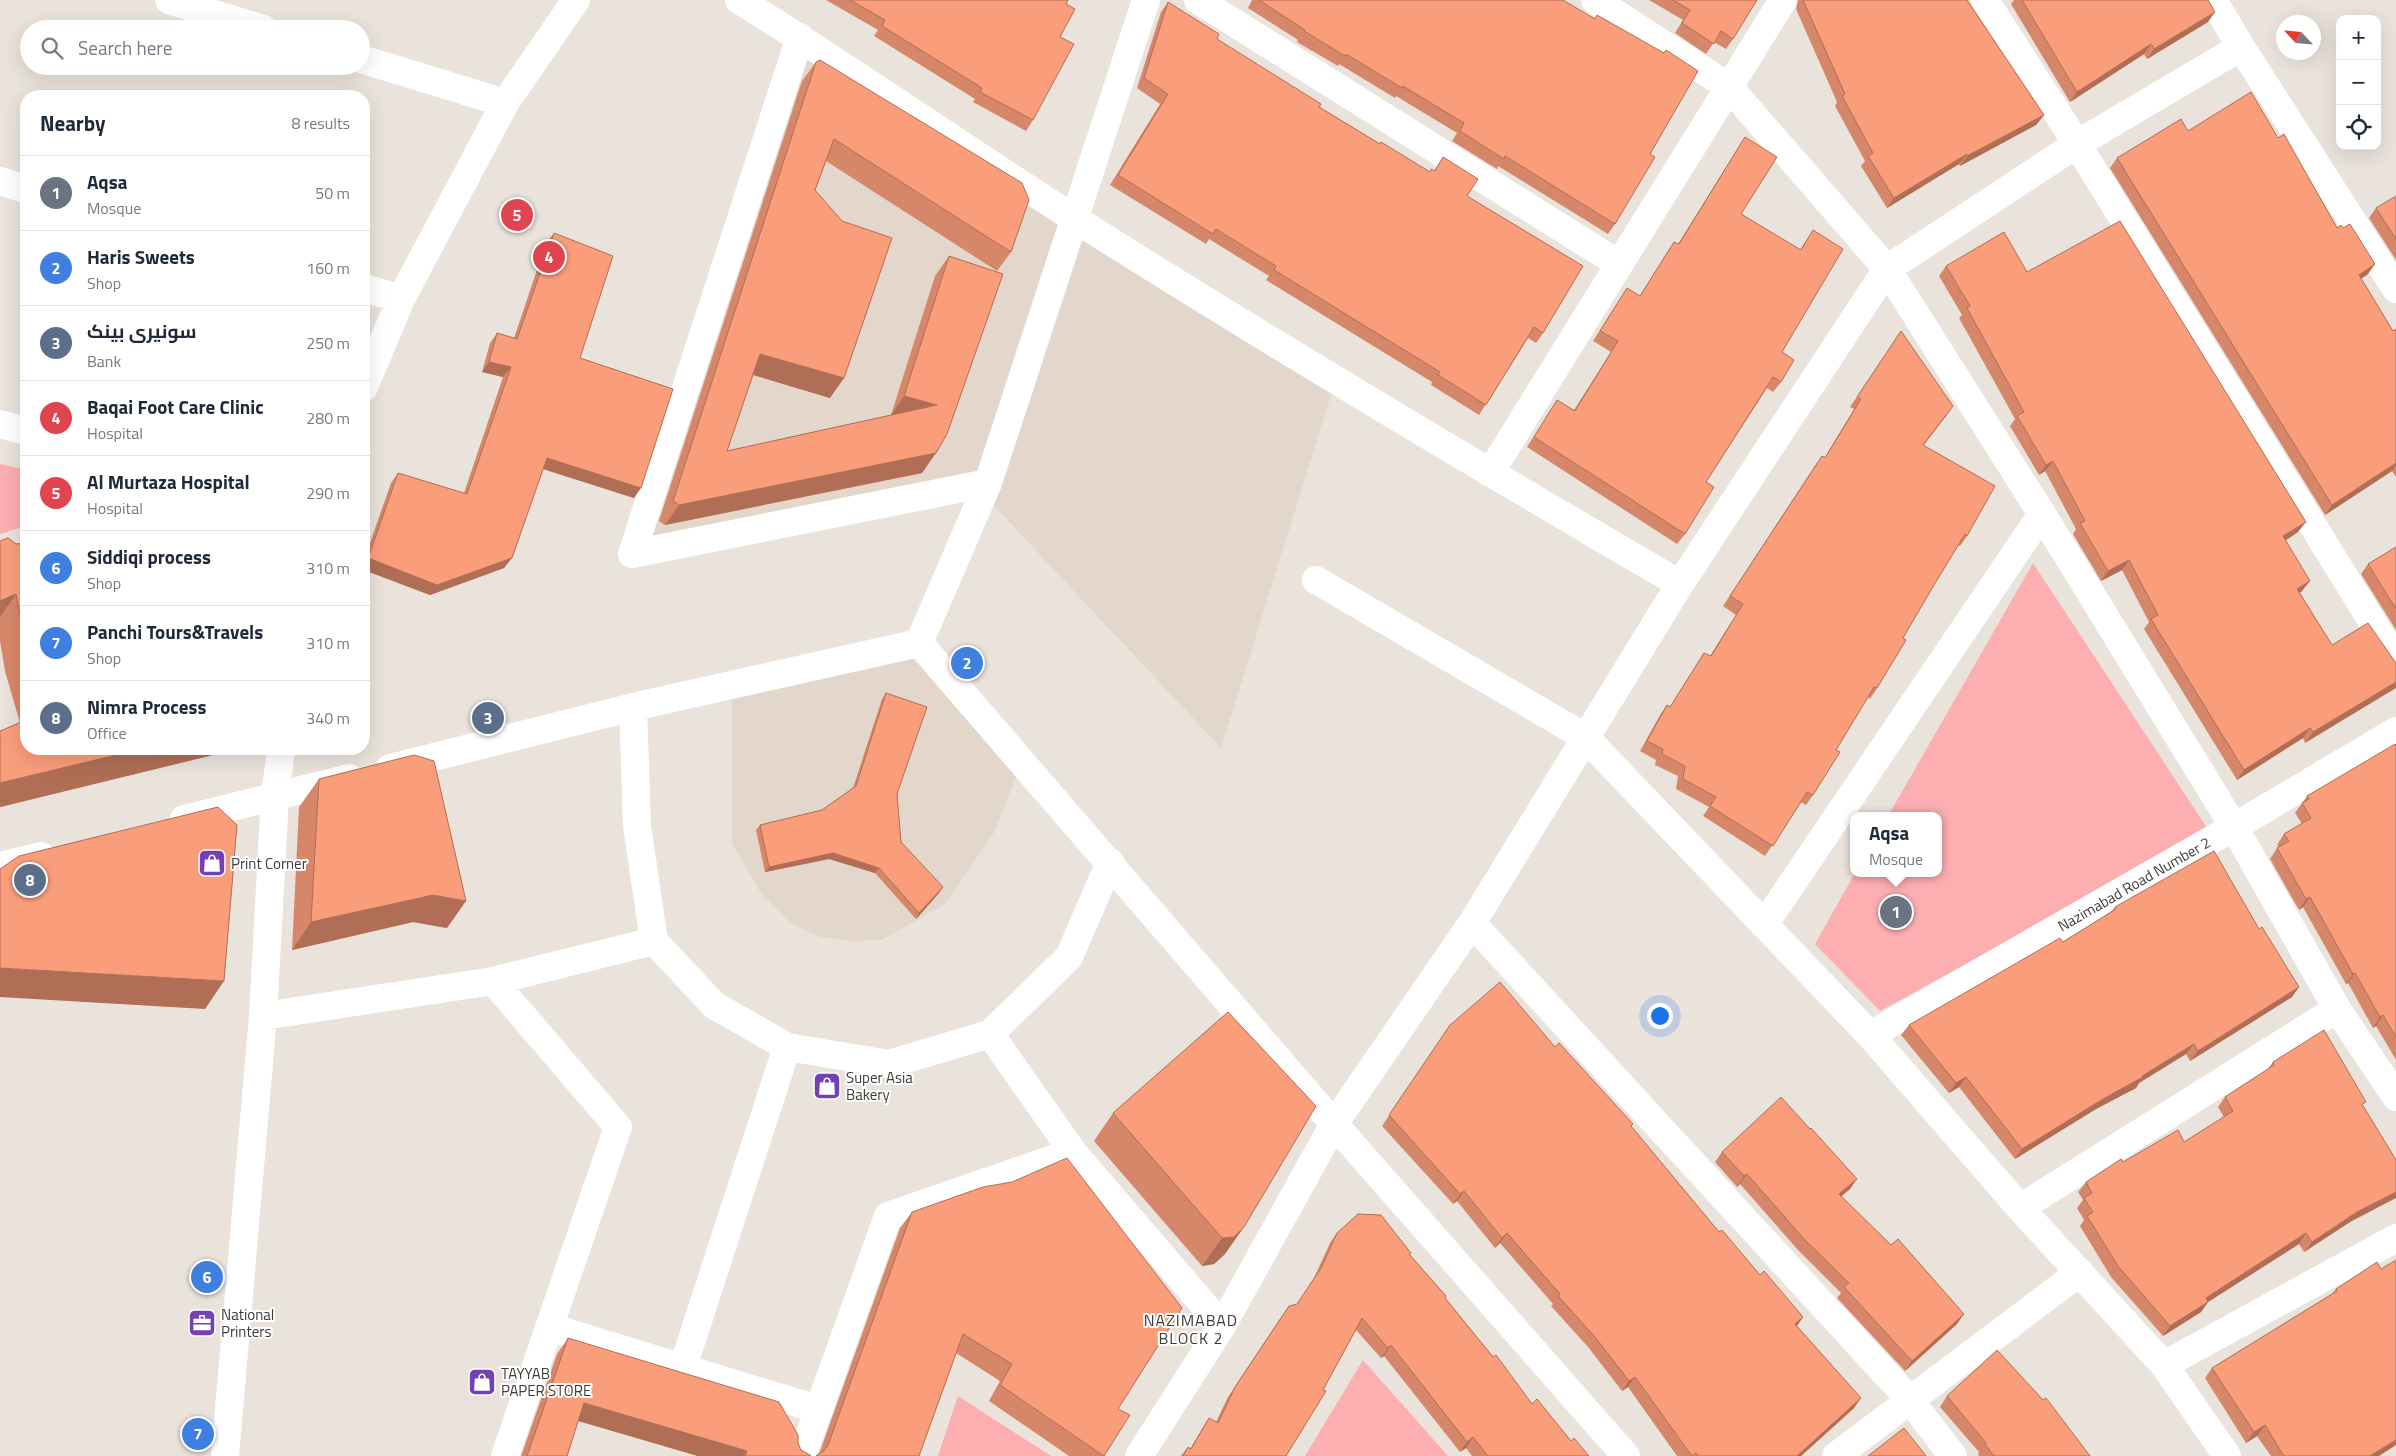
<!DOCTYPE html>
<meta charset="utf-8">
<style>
:root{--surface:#fff;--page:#f2f2f3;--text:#1f2937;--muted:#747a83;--line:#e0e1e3;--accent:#b45309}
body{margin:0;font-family:"Titillium Web",Cairo,sans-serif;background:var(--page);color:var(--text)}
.controls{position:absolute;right:15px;top:15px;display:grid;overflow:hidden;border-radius:10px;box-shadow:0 5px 20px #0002}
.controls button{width:45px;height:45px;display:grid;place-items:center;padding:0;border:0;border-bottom:1px solid var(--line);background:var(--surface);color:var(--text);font:25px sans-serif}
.compass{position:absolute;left:2276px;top:15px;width:45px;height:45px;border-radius:50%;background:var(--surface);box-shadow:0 5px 20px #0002;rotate:296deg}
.you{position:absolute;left:1659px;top:1015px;width:18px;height:18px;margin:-12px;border:4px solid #fff;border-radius:50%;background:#1a73e8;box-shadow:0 0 0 8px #1a73e833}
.badge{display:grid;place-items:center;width:32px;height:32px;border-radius:50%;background:var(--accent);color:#fff;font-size:16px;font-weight:700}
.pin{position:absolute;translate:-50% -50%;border:2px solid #fff;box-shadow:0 1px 5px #0006}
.popup{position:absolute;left:1850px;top:812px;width:92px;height:65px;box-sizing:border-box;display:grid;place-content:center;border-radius:10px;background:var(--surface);filter:drop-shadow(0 1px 4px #0005);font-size:16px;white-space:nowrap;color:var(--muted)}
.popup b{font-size:19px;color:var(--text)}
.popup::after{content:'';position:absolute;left:50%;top:100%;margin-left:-10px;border:10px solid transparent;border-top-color:var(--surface)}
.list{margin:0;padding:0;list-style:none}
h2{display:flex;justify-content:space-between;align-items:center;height:65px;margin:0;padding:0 20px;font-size:21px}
h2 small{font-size:16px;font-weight:400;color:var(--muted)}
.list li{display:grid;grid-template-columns:32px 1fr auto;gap:15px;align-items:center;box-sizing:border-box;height:75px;padding:0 20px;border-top:1px solid var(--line)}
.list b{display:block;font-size:19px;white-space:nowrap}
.list p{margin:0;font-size:16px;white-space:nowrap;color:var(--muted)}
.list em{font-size:16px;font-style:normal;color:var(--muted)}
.icon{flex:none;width:28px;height:28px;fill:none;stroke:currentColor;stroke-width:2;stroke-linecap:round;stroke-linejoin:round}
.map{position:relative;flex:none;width:2396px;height:1456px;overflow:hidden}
.search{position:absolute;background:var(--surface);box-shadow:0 5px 20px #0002;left:20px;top:20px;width:350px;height:55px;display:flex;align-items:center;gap:12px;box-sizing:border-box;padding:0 18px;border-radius:28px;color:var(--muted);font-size:19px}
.panel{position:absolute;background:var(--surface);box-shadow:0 5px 20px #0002;left:20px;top:90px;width:350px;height:665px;border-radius:20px}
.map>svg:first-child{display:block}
</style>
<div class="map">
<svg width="2396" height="1456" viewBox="0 0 2396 1456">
<rect width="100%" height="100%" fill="#eae3dc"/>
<path fill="#e3d6ca" d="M800,37L1336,379L1221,748L983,494L632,554Z
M919,643L1022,761L995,831L945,904L882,940L853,941L820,937L793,924L762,895L732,843V685Z"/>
<path fill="#fcaeb1" d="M0,464L26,470V526L0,534Z
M2033,563L2209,831L1880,1011L1815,944L1855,873H1938V816H1888Z
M1363,1360L1448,1456H1305Z
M958,1396L1051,1456H938Z"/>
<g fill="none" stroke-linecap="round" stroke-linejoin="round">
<path stroke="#fff" stroke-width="28" d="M169,0L263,29
M739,0C853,70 962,147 1075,219C1274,345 1476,465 1680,584
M1198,0L1619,264
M1595,0L1729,87L1887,269L2042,514L2234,827L2337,1009L2396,1097
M1985,0L2077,144L2396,660
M2213,0L2241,47L2396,289
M800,37L632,554L988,483
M361,59L505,103
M0,181L26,189
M364,288L401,299
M364,387L401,299L505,103L576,0
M0,424L26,431
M1490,473L1783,0
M1316,580L1585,737L1870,1035L2020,1208L2164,1365L2227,1456
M919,643L1334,1124L1626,1456
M919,643L988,483L1146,0
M633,707L637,826L654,941L714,1005L787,1047L889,1064L990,1034L1069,957L1110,862
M390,768L633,707L919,643
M184,819L349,778
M0,866L41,856
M1472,923L1910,1400L1953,1456
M1764,925L2042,514
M493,981L618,1127L505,1456
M263,1016L493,981L654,941
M990,1034L1073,1152L1222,1326
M1870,1035L2234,827L2396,731
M2020,1208L2337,1009
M549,1327L817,1409
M2164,1365L2396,1238
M683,1367L787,1047
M225,1456L263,1016L275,796L281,749
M802,1456L888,1216L1073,1152
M1139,1456L1222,1326L1334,1124L1472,923L1680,584L1887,269L2077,144L2241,47
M1836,1456L2080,1272"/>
</g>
<path fill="#d78769" d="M826,0H1068L1066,4L1060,37L1033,120L1026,131L973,102L975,99L874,36L878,30Z
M1252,0H1563L1650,154L1615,224L1608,234L1498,166L1497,169L1452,141L1457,133L1396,96L1395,98L1339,64L1338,66L1297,42L1298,40L1248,8Z
M1649,0H1757L1733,39L1726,49L1714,42L1706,54L1675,33L1683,20Z
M1798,0H1967L2044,115L2036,125L1960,166L1959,164L1887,208L1861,166L1865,161L1835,106L1837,102L1796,9Z
M2014,0H2208V22L2147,59L2144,54L2070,102L2011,4Z
M1168,2L1217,39L1319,107L1380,144L1430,172L1434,171L1443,157L1467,196L1543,333L1536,343L1528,338L1479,415L1431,385L1432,382L1266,280L1269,276L1209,239L1206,244L1110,185L1160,104L1137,88L1161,12Z
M816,62L1011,252L997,271L826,161L815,190L830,398L753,375L727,451L891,415L935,276L949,256L922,473L665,525L659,521L802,81Z
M2188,131L2278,138L2368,274L2361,279L2393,331L2396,329V477L2392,471L2325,515L2110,168L2117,158Z
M1745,137L1741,214L1800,250L1813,230L1782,352L1781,382L1773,392L1767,388L1706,482L1685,534L1677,544L1527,447L1557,400L1574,410L1611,352L1593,341L1627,288L1640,296L1674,242L1678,244L1738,148Z
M2396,196V260L2369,218L2376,208Z
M554,233L580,358L634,498L543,469L504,568L430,595L364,570V560L391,483L398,473L464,493L503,377L482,372L490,343L497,333L514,338L546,243Z
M1946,266L2027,272L2298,532L2285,540L2302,591L2300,593L2332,645L2395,663L2305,743L2303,738L2237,780L2144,629L2149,622L2122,570L2101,581L2073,534L2076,529L2045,471L2039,475L2010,426L2015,419L1959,318L1962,315L1939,276Z
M1901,331L1946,416L1923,445L1967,536L1960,546L1958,545L1934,585L1903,638L1877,688L1870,699L1868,697L1836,750L1813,795L1806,805L1801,802L1765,856L1703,816L1709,807L1676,789L1678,776L1655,765L1656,760L1640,751L1660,715L1667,705L1670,707L1704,653L1710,656L1736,615L1723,606L1815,466L1822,456L1825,457L1854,409L1850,407Z
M8,538L16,544L26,543V749H221L217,754L0,807V731L20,723L5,671L0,641V541Z
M2396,547V630L2361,574L2368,564Z
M886,693L901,842L939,893L916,919L875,873L829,859L765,872L756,830L760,825L822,810L853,788L882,699Z
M2396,745V1060L2376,1026L2373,1028L2348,983L2346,984L2303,907L2299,910L2270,859L2277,848L2279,847L2277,845L2284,834L2302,824L2295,813L2307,796Z
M319,779L447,928L413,922L292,950L299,807Z
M2115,907L2292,997L2190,1061L2186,1054L2139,1083L2136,1088L2096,1109L2015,1159L1959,1087L1949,1093L1901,1035L1909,1025L2063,942L2112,911Z
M1228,1012L1225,1254L1214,1264L1202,1266L1094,1141L1113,1113Z
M1450,1025L1555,1047L1631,1126L1719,1232L1760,1275L1803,1317L1797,1326L1854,1408L1801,1456H1677L1628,1387L1622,1391L1588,1347L1551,1306L1553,1304L1500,1243L1495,1248L1457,1201L1453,1204L1382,1126Z
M2273,1062L2363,1106L2350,1222L2304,1252L2299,1244L2208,1302L2201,1312L2163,1336L2111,1277L2080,1226L2084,1220L2077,1208L2083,1200L2078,1192L2086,1182L2123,1162L2184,1142L2224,1117L2218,1107L2225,1097L2268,1069Z
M1722,1152L1850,1189L1841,1196L1957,1324L1905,1371L1837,1298L1841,1293L1798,1250L1740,1184L1737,1187L1715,1162Z
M912,1212L1118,1409L1104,1456H1069L989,1401L1000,1381L956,1353L919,1456L819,1454L900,1228Z
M1337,1233L1410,1255L1446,1296L1445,1298L1532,1404L1571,1441L1589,1456H1472L1466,1448L1460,1452L1384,1356L1381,1358L1356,1330L1286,1456H1181L1188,1447L1190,1449L1202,1429L1209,1418L1216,1422L1228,1397L1282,1316L1297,1305L1314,1278L1330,1243Z
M2381,1269L2379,1456H2271L2257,1436L2246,1443L2205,1378L2212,1368L2332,1294L2336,1289Z
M568,1338L798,1443L801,1450L811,1456H698L578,1421L567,1456H521L557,1354Z
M1947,1396L2090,1456H1979L1978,1454L1979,1452L1940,1407Z"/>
<path fill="#af6e55" d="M2215,12L2208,22L2147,59L2154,49Z
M2151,44L2144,54L2070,102L2077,92Z
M2044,115L2036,125L1960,166L1967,156Z
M1967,154L1959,164L1887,208L1894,198Z
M2375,264L2368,274L2352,285L2359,275Z
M760,354L844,378L830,398L747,373Z
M489,362L511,367L503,377L482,372Z
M904,396L937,405L891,415Z
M1953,406L1946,416L1916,455L1923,445Z
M936,453L922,473L665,525L679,505Z
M547,458L641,488L634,498L540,468Z
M2053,461L2045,471L2039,475L2046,465Z
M2396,463V466L2392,471L2325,515L2332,505Z
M2306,522L2298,532L2276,547L2283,536Z
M368,558H512L504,568L430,595L364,570V564Z
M2129,560L2122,570L2101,581L2108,571Z
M2310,581L2302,591L2290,599L2297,589Z
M16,594L0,617V601Z
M2396,682V688L2305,743L2313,732Z
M2310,728L2303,738L2237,780L2244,770Z
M141,749H221L217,754L0,807V783Z
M833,853L879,868L875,873L829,859L765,872L769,867Z
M943,887L939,893L916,919L919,913Z
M433,895L466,901L447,928L413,922L292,950L311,922Z
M2310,897L2303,907L2299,910L2306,899Z
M0,968L224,981L205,1009L0,997Z
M2355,973L2348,983L2346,984L2353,974Z
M2299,987L2292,997L2190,1061L2198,1051Z
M2383,1015L2376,1026L2373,1028L2380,1017Z
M2194,1044L2186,1054L2139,1083L2136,1088L2096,1109L2015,1159L2022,1149Z
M1966,1077L1959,1087L1949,1093L1956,1083Z
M1747,1174L1740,1184L1737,1187L1744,1176Z
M1857,1179L1850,1189L1832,1204L1839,1194Z
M1464,1191L1457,1201L1453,1204L1460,1194Z
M2396,1192V1198L2350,1222L2304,1252L2312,1242L2357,1212Z
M1244,1227L1225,1254L1214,1264L1202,1266L1222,1238Z
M1507,1233L1500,1243L1495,1248L1502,1238Z
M2306,1233L2299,1244L2208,1302L2201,1312L2163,1336L2170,1326L2206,1298Z
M1964,1314L1957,1324L1905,1371L1912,1361Z
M1803,1317L1796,1327L1795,1324Z
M1391,1345L1384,1356L1381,1358L1388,1348Z
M1635,1377L1628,1387L1622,1391L1629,1381Z
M1861,1398L1854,1408L1801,1456H1797Z
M584,1403L747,1451L744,1456H698L572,1419Z
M2265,1425L2257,1436L2246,1443L2254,1432Z
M1473,1437L1466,1448L1460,1452L1467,1442Z
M2396,1440V1445L2379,1456H2370Z"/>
<path fill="#fa9d7a" stroke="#af6e55" d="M850,0H1068L1066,4L1075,9L1060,37L1074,44L1033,120L980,92L982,88L882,26L885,20Z
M1259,0H1563L1595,19L1597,15L1664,53L1666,50L1698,71L1650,154L1655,157L1615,224L1505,156L1504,159L1460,131L1464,123L1403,86L1402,88L1346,54L1345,56L1304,31L1305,30Z
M1673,0H1757L1733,39L1721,31L1714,44L1682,23L1690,10Z
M1803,0H1967L2044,115L1967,156V154L1894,198L1868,156L1873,153L1842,96L1845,94Z
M2022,0H2208L2215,12L2154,49L2151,44L2077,92Z
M1168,2L1219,34L1217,39L1321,104L1319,107L1380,144L1381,142L1430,172L1431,169L1435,171L1443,157L1478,179L1467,196L1583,266L1543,333L1534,327L1486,405L1438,375L1440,372L1274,270L1276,266L1216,229L1213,234L1118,175L1168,94L1144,78Z
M820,60L1022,183L1029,200L1011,252L834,139L815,190L842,221L892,238L844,378L760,354L727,451L937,405L904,396L949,256L1003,274L947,434L936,453L679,505L673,501L816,62Z
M2251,92L2278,138L2284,134L2337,228L2341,225L2343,228L2350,224L2375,264L2359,275L2393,331L2396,329V463L2332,505L2117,158L2181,119L2188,131Z
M1745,137L1777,157L1741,214L1801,250L1813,230L1843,249L1782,352L1794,360L1781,382L1773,377L1706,482L1714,487L1685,534L1534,437L1557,400L1575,411L1618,341L1600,331L1627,288L1640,296L1674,242L1679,244Z
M2396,196V239L2376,208Z
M2120,221L2306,522L2283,536L2310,581L2297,589L2332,645L2368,623L2396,663V682L2313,732L2310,728L2244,770L2151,619L2158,615L2129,560L2108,571L2080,523L2085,521L2053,461L2046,465L2017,416L2024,412L1967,308L1970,306L1946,266L2004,232L2027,272Z
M554,233L613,256L580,358L673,389L641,488L547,458L512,558L437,585L368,558L398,473L467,494L511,367L489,362L497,333L517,339Z
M1901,331L1953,406L1923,445L1995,486L1967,536L1965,534L1934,585L1903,638L1906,640L1877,688L1874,687L1836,750L1840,752L1813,795L1807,792L1773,846L1710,806L1716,797L1683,779L1685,766L1662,754L1663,749L1647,741L1667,705L1670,707L1704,653L1711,656L1743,604L1730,596L1822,456L1825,458L1861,399L1857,397Z
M8,538L16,544L26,543V646L16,594L0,601V541Z
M2396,547V609L2368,564Z
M886,693L927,707L897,794L901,842L943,887L919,913L879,868L833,853L769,867L760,825L822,810L856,786Z
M26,720V749H141L0,783V731Z
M2395,744L2396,745V1037L2383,1015L2380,1017L2355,973L2353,974L2310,897L2306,899L2277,848L2289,841L2284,834L2311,818L2302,803L2309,799L2307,796Z
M414,755L434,761L466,901L433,895L311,922L319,779Z
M218,807L237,825L224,981L0,968V869L19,856Z
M2214,851L2259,929L2262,927L2299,987L2198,1051L2194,1044L2142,1076L2143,1077L2103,1099L2022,1149L1966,1077L1956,1083L1909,1025L2060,938L2063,942L2116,909L2115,907Z
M1500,982L1555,1047L1559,1043L1633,1124L1631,1126L1719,1232L1722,1230L1760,1275L1764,1271L1803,1317L1795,1324L1861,1398L1797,1456H1698L1696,1453L1692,1456L1635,1377L1629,1381L1595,1337L1558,1296L1560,1294L1507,1233L1502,1238L1464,1191L1460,1194L1389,1115L1450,1025Z
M1228,1012L1316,1106L1244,1227L1234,1237L1222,1238L1113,1113Z
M2324,1030L2366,1102L2362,1104L2396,1160V1192L2357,1212L2312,1242L2306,1233L2206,1298L2208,1302L2170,1326L2118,1266L2087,1216L2093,1212L2084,1198L2092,1193L2086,1182L2121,1159L2123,1162L2178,1130L2184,1142L2233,1111L2225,1097L2274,1065L2273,1062Z
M1781,1097L1810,1129L1811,1128L1857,1179L1839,1194L1891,1245L1898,1239L1964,1314L1912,1361L1844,1287L1849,1283L1805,1240L1747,1174L1744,1176L1722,1152Z
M1067,1158L1182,1308L1118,1409L1130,1415L1104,1456L1000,1385L1012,1364L963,1334L919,1456H816L817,1455L824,1451L828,1445L912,1212L983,1187L1012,1182Z
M1358,1214L1381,1215L1411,1253L1409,1254L1446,1296L1445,1298L1493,1357L1496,1355L1532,1404L1537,1399L1571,1441L1574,1438L1589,1456H1488L1473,1437L1467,1442L1391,1345L1388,1348L1362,1318L1323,1390L1326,1391L1286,1456H1183L1188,1447L1191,1449L1209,1418L1218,1423L1235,1387L1289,1306L1297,1304L1321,1268L1337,1233Z
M2396,1260V1440L2370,1456H2284L2265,1425L2254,1432L2212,1368L2337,1291L2336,1289L2377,1262L2381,1269Z
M568,1338L779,1402L798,1435V1443L801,1450L810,1455L811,1456H745L747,1451L584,1403L567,1456H527Z
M1997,1350L2043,1400L2046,1398L2090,1456H1994L1985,1444L1986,1443L1947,1396Z
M1904,1428L1926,1456H1868Z"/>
<defs>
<g id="shop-square" transform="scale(1.4375)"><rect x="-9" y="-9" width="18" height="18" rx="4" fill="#7440b7" stroke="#fff"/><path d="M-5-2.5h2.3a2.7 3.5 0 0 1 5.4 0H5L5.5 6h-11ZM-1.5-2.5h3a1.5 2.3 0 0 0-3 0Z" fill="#fff"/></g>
<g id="office-square" transform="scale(1.4375)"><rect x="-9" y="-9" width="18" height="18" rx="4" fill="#7440b7" stroke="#fff"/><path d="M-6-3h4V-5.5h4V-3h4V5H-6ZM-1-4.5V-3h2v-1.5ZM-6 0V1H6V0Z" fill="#fff"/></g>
</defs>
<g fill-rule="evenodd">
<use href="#shop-square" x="212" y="863"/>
<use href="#shop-square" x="827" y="1086"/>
<use href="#office-square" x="202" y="1323"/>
<use href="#shop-square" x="482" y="1382"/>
</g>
<g text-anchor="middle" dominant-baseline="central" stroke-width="4" stroke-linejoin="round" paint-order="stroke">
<g font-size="15" fill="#3e3c39" stroke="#fff" text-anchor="start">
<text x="231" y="863">Print Corner</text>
<text x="846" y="1077">Super Asia<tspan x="846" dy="17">Bakery</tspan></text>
<text x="221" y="1314">National<tspan x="221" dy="17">Printers</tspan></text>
<text x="501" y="1373">TAYYAB<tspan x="501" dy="17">PAPER STORE</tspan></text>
</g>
<g font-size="15" fill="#3e3c39" stroke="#fff">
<text transform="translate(2134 884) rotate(-30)">Nazimabad Road Number 2</text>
</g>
<g font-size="16" letter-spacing="1" fill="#3e3c39" stroke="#fff">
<text x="1191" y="1320">NAZIMABAD<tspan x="1191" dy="18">BLOCK 2</tspan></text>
</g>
</g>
</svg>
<div class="controls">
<button>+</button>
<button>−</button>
<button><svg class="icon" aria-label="locate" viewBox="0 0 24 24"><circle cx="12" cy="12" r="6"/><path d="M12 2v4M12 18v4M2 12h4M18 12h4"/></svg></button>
</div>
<svg class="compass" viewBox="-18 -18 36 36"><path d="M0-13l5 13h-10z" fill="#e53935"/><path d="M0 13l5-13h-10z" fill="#747a83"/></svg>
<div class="you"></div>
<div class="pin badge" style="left:1896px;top:912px;background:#6b7280">1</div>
<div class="popup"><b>Aqsa</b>Mosque</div>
<div class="pin badge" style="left:967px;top:663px;background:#3f7fe0">2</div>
<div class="pin badge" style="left:488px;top:718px;background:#5c6f8a">3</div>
<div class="pin badge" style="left:549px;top:257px;background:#e0444e">4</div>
<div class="pin badge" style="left:517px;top:215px;background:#e0444e">5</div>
<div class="pin badge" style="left:207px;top:1277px;background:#3f7fe0">6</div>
<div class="pin badge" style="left:198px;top:1434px;background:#3f7fe0">7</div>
<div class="pin badge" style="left:30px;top:880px;background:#5c6f8a">8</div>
<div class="search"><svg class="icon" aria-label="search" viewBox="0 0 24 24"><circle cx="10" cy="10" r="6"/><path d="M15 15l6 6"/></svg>Search here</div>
<section class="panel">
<h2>Nearby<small>8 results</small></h2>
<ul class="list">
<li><span class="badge" style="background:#6b7280">1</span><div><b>Aqsa</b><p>Mosque</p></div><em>50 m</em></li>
<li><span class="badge" style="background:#3f7fe0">2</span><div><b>Haris Sweets</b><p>Shop</p></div><em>160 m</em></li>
<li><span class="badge" style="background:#5c6f8a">3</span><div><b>سونیری بینک</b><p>Bank</p></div><em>250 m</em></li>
<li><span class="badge" style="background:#e0444e">4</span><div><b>Baqai Foot Care Clinic</b><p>Hospital</p></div><em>280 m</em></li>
<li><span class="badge" style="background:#e0444e">5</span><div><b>Al Murtaza Hospital</b><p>Hospital</p></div><em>290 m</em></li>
<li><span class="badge" style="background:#3f7fe0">6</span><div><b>Siddiqi process</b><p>Shop</p></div><em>310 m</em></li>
<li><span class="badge" style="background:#3f7fe0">7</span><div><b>Panchi Tours&amp;Travels</b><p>Shop</p></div><em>310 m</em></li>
<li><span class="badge" style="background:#5c6f8a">8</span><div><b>Nimra Process</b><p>Office</p></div><em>340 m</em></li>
</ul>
</section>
</div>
